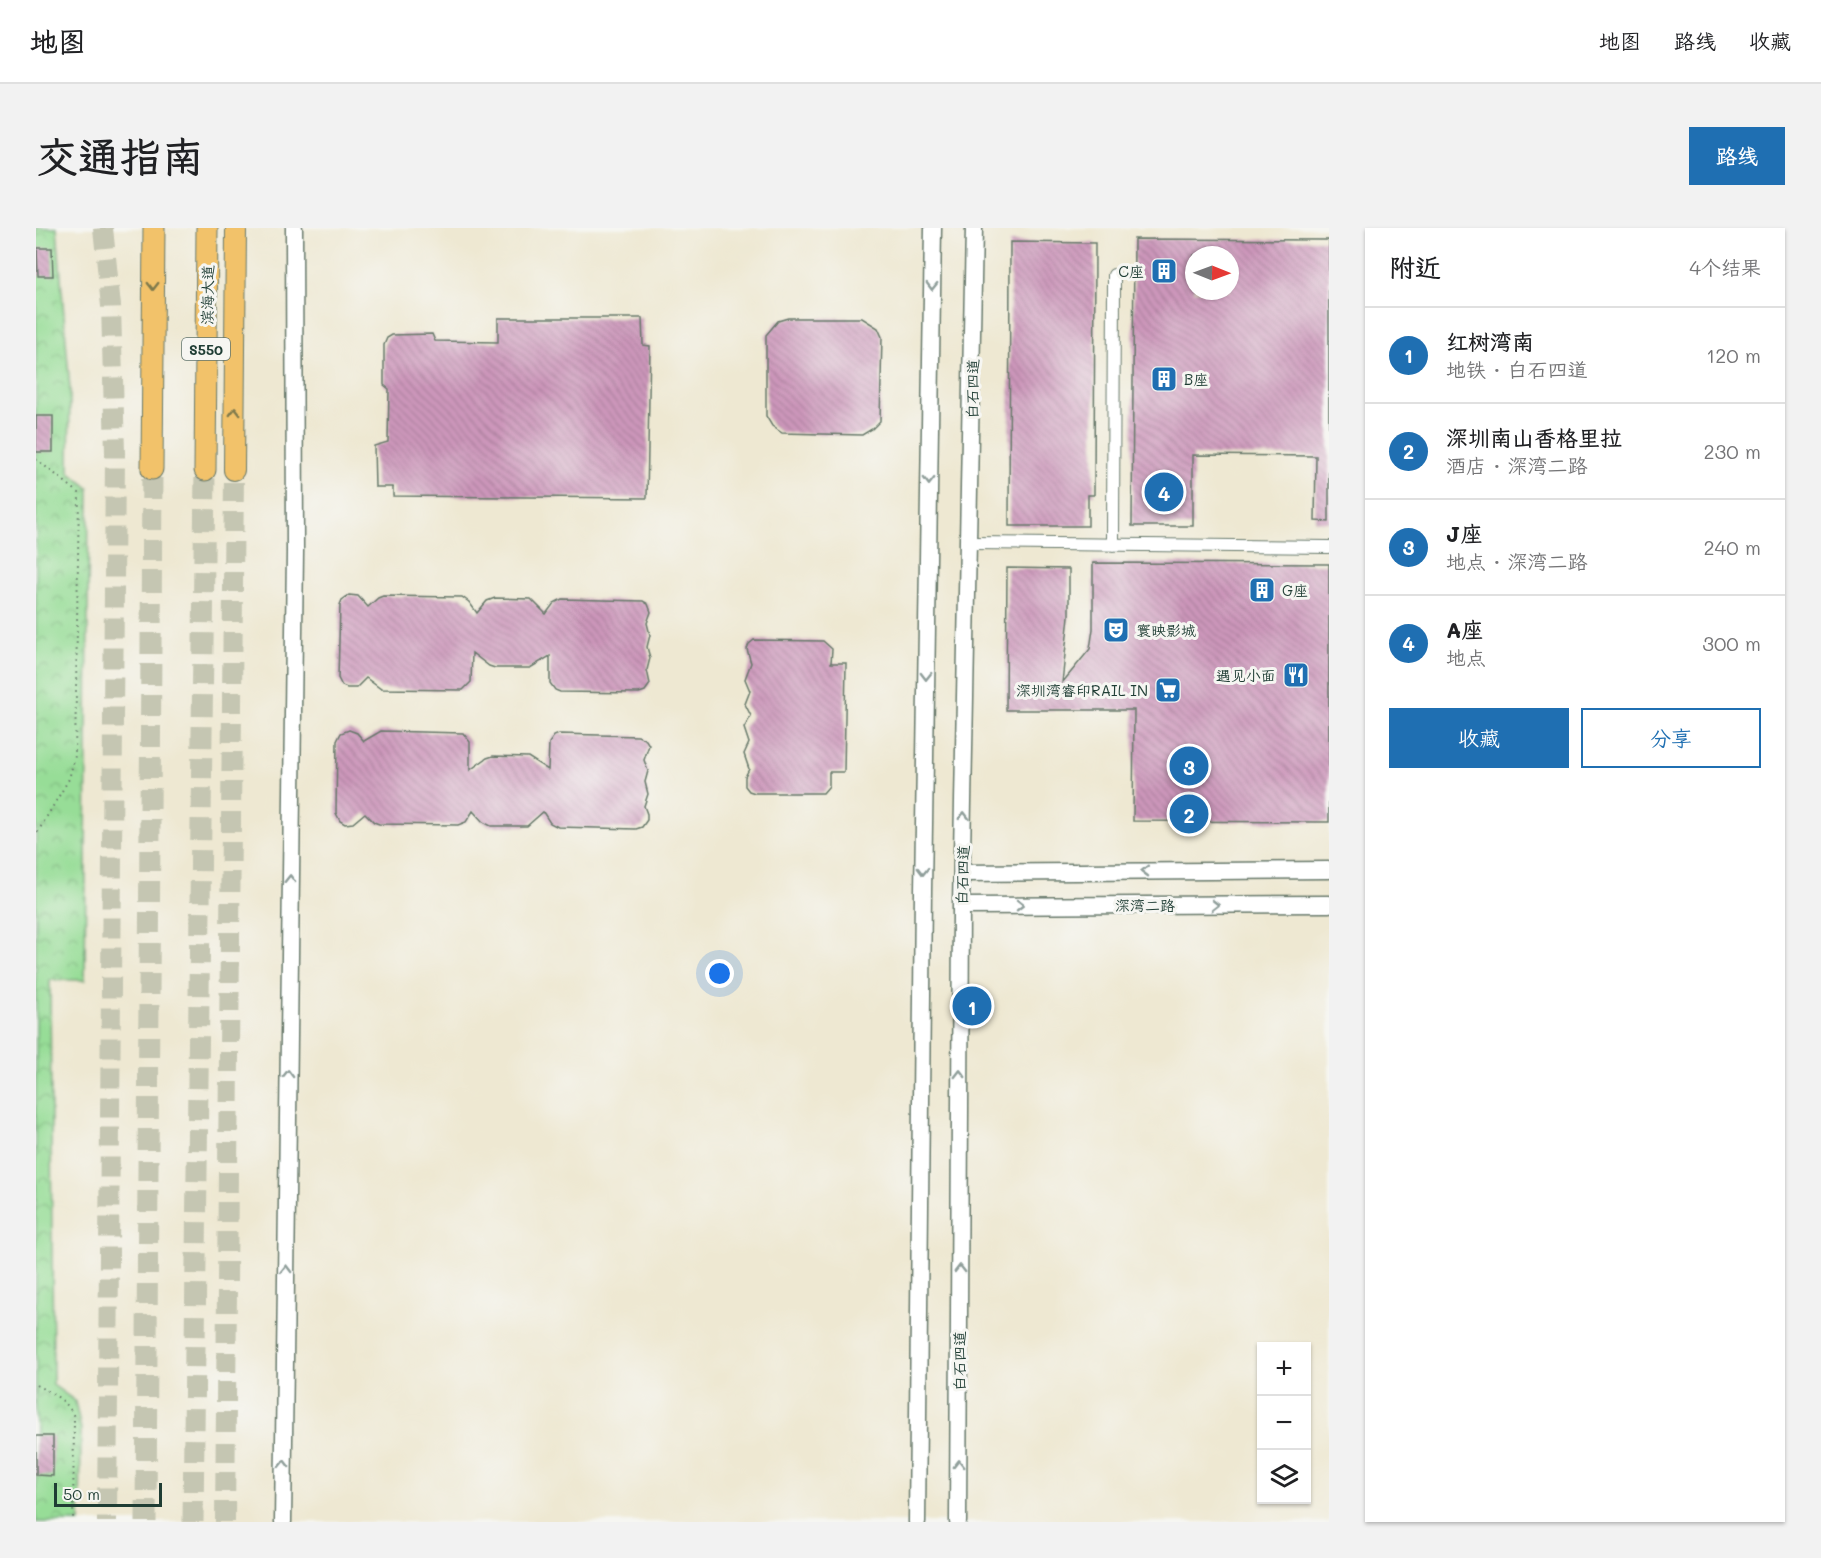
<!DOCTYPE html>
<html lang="zh">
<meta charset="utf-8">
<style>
:root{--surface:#fff;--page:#f2f2f2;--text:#202124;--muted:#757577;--line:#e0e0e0;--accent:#1f6fb2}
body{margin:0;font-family:Mali,"LXGW WenKai TC",sans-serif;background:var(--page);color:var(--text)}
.controls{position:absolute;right:18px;bottom:18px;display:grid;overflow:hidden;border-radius:0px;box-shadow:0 2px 4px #0004}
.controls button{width:54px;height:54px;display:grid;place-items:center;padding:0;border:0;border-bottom:2px solid var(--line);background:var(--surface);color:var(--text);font:30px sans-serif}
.compass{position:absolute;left:1149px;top:18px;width:54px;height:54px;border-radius:50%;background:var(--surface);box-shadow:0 2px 4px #0004;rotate:91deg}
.scale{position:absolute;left:18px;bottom:15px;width:108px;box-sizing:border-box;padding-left:6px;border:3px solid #1f3d34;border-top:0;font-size:16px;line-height:21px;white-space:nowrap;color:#1f3d34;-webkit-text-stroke:4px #f6f6f2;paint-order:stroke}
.you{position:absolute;left:684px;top:746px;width:21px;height:21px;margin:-15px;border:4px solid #fff;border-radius:50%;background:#1a73e8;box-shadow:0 0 0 9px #1a73e833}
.badge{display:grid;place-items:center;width:39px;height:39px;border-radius:50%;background:var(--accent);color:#fff;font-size:20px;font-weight:700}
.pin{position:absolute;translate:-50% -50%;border:3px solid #fff;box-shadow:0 2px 6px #0006}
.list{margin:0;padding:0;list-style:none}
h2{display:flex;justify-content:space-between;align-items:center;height:78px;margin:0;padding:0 24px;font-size:26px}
h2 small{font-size:20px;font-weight:400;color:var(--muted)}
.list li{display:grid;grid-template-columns:39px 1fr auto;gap:18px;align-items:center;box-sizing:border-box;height:96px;padding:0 24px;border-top:2px solid var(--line)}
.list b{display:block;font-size:22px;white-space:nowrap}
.list p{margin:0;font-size:20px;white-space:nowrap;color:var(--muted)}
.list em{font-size:20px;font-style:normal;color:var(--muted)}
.actions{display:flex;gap:12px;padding:18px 24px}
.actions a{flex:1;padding:14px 0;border:2px solid var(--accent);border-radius:0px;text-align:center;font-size:21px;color:var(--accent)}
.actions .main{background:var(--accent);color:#fff}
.icon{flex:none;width:33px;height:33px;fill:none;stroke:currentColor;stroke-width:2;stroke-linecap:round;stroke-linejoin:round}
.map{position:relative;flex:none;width:1293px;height:1294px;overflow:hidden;border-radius:0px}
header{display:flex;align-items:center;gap:36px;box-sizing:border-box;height:84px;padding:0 30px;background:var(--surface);border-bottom:2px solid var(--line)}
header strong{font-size:28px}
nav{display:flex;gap:33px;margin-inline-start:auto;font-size:21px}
.intro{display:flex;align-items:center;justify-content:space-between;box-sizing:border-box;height:144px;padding:0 36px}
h1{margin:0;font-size:42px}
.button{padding:15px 27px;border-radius:0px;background:var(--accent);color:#fff;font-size:21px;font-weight:700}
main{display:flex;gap:36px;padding:0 36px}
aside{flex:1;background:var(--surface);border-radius:0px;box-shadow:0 2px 4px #0004}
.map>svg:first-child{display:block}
</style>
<header>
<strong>地图</strong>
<nav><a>地图</a><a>路线</a><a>收藏</a></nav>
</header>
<div class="intro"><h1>交通指南</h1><a class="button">路线</a></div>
<main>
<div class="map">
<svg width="1293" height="1294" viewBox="0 0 1293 1294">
<defs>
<pattern id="park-crowns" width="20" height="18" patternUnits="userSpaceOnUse" patternTransform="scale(1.5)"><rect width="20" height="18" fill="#97dd97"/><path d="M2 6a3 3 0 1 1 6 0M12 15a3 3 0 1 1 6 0" fill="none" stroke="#7bb47c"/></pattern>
<pattern id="building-back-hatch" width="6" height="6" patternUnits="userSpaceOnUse" patternTransform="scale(1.5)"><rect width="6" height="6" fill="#cd97bb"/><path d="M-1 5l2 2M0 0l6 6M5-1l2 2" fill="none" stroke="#a67c99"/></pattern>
</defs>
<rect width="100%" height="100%" fill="#f6f6f2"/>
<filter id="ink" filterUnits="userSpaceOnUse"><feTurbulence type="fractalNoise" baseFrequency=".0167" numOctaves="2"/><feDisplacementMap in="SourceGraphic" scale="12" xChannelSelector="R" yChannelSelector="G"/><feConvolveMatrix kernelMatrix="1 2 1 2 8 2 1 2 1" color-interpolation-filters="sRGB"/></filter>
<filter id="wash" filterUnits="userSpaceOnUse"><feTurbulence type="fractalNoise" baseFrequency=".008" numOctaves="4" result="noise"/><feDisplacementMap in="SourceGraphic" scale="24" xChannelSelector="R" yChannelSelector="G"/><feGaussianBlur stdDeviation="1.35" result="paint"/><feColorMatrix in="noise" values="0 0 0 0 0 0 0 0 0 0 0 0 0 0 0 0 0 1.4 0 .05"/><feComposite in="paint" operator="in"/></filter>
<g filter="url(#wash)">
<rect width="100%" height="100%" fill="#eee8d2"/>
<path fill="url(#park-crowns)" stroke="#5b8d66" stroke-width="1.5" d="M0,0H21L34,162L33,244L53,260L49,752H14L17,1157L39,1173L45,1201L44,1294H0Z"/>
<g id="blocks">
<path fill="url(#building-back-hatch)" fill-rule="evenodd" d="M1098,11L1293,12V294L1279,293L1280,228L1157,227V298H1096ZM1158,27H1194V63H1158Z
M974,14L1059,15L1058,267H1052V298H973Z
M1,20H16L17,48H2Z
M462,90H606L607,117L614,118L611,270L357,268V259H339L338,218L352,214L353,161L348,157V117L351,110L356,107L396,106L399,113L462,114Z
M752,90H826L842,100L846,109L844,193L836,201L826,207L746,205L736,198L730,188V107L742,93Z
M0,188H17V224H0Z
M1057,335L1293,336V594L1097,593L1098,482H970L971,340L1033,341V388L1026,455L1054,421L1057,401Z
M313,367L322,368L332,379L342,370L347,368L426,369L433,374L441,385L451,373L459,370L495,371L510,386L518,375L526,371L607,373L612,376L615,384L611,395L614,407L611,419L614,430L611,442L614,456L609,463L603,465L524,464L519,462L514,455V428L494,440H459L453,438L436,425L435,454L427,462L345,461L330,450L320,460H311L306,458L302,450L304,377L306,372Z
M718,412L787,413L796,421L795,435H810L808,544H793V558L787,565H719L713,563L709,558V549L713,541L708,526L713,515L708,500L715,488L709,476L714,463L709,451L715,435L711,421L713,416Z
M313,502L321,505L328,513L345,503L427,505L434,514V542L451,530L457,528L492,529L512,542L513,515L518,508L523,506L602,508L610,512L613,517L608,532L612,543L609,554L612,566L608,578L611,586V592L606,599L600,601L522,599L514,595L507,584L491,598H455L447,594L437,583L430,594L422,597L343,596L338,594L329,585L317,595L309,596L304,593L300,585L301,513L305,505Z
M0,1208H17V1248L0,1247Z"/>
</g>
</g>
<g filter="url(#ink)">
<use href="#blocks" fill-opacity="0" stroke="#67796b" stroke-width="1.5"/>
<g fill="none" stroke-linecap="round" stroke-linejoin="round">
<path stroke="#c5c6b2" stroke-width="20" stroke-dasharray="20 10" stroke-linecap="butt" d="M67,0L75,78L79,225L71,1294
M189,1294L198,242"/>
<path stroke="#c5c6b2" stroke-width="21" stroke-dasharray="21 10" stroke-linecap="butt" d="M110,1294L116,241
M157,1294L169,242"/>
<g stroke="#67796b" stroke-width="14">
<path id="minor" d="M933,315L1293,319
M1077,317L1078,47"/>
</g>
<g stroke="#67796b" stroke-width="19">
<path id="tertiary" d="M927,645L1293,642
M925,678L1293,676
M247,1294L259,324L258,0
M881,1294L887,663L897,0
M922,1294L925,678L938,0"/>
</g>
<g stroke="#67796b" stroke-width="22">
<path id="primary" d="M198,242L200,0"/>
</g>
<g stroke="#67796b" stroke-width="23">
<path id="trunk" d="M116,241L118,0
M169,242L171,0"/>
</g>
<path stroke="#67796b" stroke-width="2" stroke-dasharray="1.5 4.5" stroke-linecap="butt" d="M0,231L43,265L39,528L33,551L0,607
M0,1157C16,1166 31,1171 38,1189L37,1294"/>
<use href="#minor" stroke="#fff" stroke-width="12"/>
<use href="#tertiary" stroke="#fff" stroke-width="16"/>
<use href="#primary" stroke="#f2c26a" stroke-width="20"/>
<use href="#trunk" stroke="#f2c26a" stroke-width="21"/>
</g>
<defs><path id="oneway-chevron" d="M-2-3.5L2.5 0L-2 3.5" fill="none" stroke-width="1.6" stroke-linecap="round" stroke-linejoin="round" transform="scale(1.5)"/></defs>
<g stroke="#7e794c">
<use href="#oneway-chevron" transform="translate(117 58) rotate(90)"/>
<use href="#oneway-chevron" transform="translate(199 184) rotate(-90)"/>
</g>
<g stroke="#8f9e9a">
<use href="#oneway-chevron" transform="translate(896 58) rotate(91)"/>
<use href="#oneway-chevron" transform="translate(893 253) rotate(91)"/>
<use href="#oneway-chevron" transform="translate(890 448) rotate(91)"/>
<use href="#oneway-chevron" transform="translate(928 588) rotate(-89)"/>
<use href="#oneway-chevron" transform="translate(887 643) rotate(91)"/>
<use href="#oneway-chevron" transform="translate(1109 643) rotate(179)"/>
<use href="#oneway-chevron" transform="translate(254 651) rotate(-89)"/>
<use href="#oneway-chevron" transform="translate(984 677)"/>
<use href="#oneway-chevron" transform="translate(1179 677)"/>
<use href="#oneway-chevron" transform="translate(252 846) rotate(-89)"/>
<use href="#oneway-chevron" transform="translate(924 846) rotate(-90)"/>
<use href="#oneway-chevron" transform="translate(250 1041) rotate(-89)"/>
<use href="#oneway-chevron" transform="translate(924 1041) rotate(-90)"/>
<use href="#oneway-chevron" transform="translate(248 1236) rotate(-89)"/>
<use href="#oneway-chevron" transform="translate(923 1236) rotate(-90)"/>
</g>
</g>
<defs>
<g id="building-square" transform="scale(1.35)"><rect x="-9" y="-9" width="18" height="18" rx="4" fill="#1f6fb2" stroke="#f6f6f2"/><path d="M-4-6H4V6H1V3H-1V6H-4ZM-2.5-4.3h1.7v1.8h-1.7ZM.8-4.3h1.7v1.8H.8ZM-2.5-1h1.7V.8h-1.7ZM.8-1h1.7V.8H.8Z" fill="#fff"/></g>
<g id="theatre-square" transform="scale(1.35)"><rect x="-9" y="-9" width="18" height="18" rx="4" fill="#1f6fb2" stroke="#f6f6f2"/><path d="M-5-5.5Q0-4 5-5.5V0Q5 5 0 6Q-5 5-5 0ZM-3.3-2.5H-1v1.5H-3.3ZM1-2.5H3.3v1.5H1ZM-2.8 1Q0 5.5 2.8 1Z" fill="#fff"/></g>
<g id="restaurant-square" transform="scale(1.35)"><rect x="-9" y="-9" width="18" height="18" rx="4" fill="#1f6fb2" stroke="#f6f6f2"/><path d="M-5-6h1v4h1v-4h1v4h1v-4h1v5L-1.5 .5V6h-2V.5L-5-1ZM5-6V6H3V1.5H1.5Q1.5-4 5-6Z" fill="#fff"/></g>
<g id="supermarket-square" transform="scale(1.35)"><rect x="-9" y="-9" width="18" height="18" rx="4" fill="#1f6fb2" stroke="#f6f6f2"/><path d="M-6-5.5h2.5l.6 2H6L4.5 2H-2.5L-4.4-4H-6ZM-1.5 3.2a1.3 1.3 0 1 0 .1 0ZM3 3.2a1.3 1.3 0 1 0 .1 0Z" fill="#fff"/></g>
</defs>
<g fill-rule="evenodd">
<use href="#building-square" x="1128" y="43"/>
<use href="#building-square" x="1128" y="151"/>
<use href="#building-square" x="1226" y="362"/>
<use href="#theatre-square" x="1080" y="402"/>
<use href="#restaurant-square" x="1260" y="447"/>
<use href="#supermarket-square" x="1132" y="462"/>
</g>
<g text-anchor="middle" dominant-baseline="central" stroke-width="6" stroke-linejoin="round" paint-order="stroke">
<rect fill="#f6f6f2" stroke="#60746d" stroke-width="1.5" x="146" y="110" width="48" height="22" rx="4.5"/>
<g font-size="14" font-weight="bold" fill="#1f3d34">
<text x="170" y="121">S550</text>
</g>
<g font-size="15" fill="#1f3d34" stroke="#f6f6f2" text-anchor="end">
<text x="1108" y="43">C座</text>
<text x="1148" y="151" text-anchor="start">B座</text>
<text x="1246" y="362" text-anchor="start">G座</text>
<text x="1100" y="402" text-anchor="start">寰映影城</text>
<text x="1240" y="447">遇见小面</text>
<text x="1112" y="462">深圳湾睿印RAIL IN</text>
</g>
<g font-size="15" fill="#1f3d34" stroke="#f6f6f2">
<text transform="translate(171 67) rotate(-89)">滨海大道</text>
<text transform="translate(936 161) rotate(-89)">白石四道</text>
<text transform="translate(926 647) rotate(-88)">白石四道</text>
<text x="1109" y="677">深湾二路</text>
<text transform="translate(923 1133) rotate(-90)">白石四道</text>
</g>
</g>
</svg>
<div class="controls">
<button>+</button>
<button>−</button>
<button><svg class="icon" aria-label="layers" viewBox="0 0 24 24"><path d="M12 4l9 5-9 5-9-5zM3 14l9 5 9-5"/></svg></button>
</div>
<svg class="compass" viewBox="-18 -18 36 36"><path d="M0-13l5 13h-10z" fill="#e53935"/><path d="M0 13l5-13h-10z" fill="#757577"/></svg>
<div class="scale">50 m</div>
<div class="you"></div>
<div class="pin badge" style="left:936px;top:778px">1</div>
<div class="pin badge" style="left:1153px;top:586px">2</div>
<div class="pin badge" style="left:1153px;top:538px">3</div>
<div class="pin badge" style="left:1128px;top:264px">4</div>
</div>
<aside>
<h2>附近<small>4个结果</small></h2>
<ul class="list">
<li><span class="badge">1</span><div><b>红树湾南</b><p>地铁 · 白石四道</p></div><em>120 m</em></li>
<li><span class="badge">2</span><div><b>深圳南山香格里拉</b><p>酒店 · 深湾二路</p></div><em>230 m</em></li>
<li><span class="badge">3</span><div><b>J座</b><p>地点 · 深湾二路</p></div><em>240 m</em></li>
<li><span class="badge">4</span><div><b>A座</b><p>地点</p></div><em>300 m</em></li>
</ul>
<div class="actions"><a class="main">收藏</a><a>分享</a></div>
</aside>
</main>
